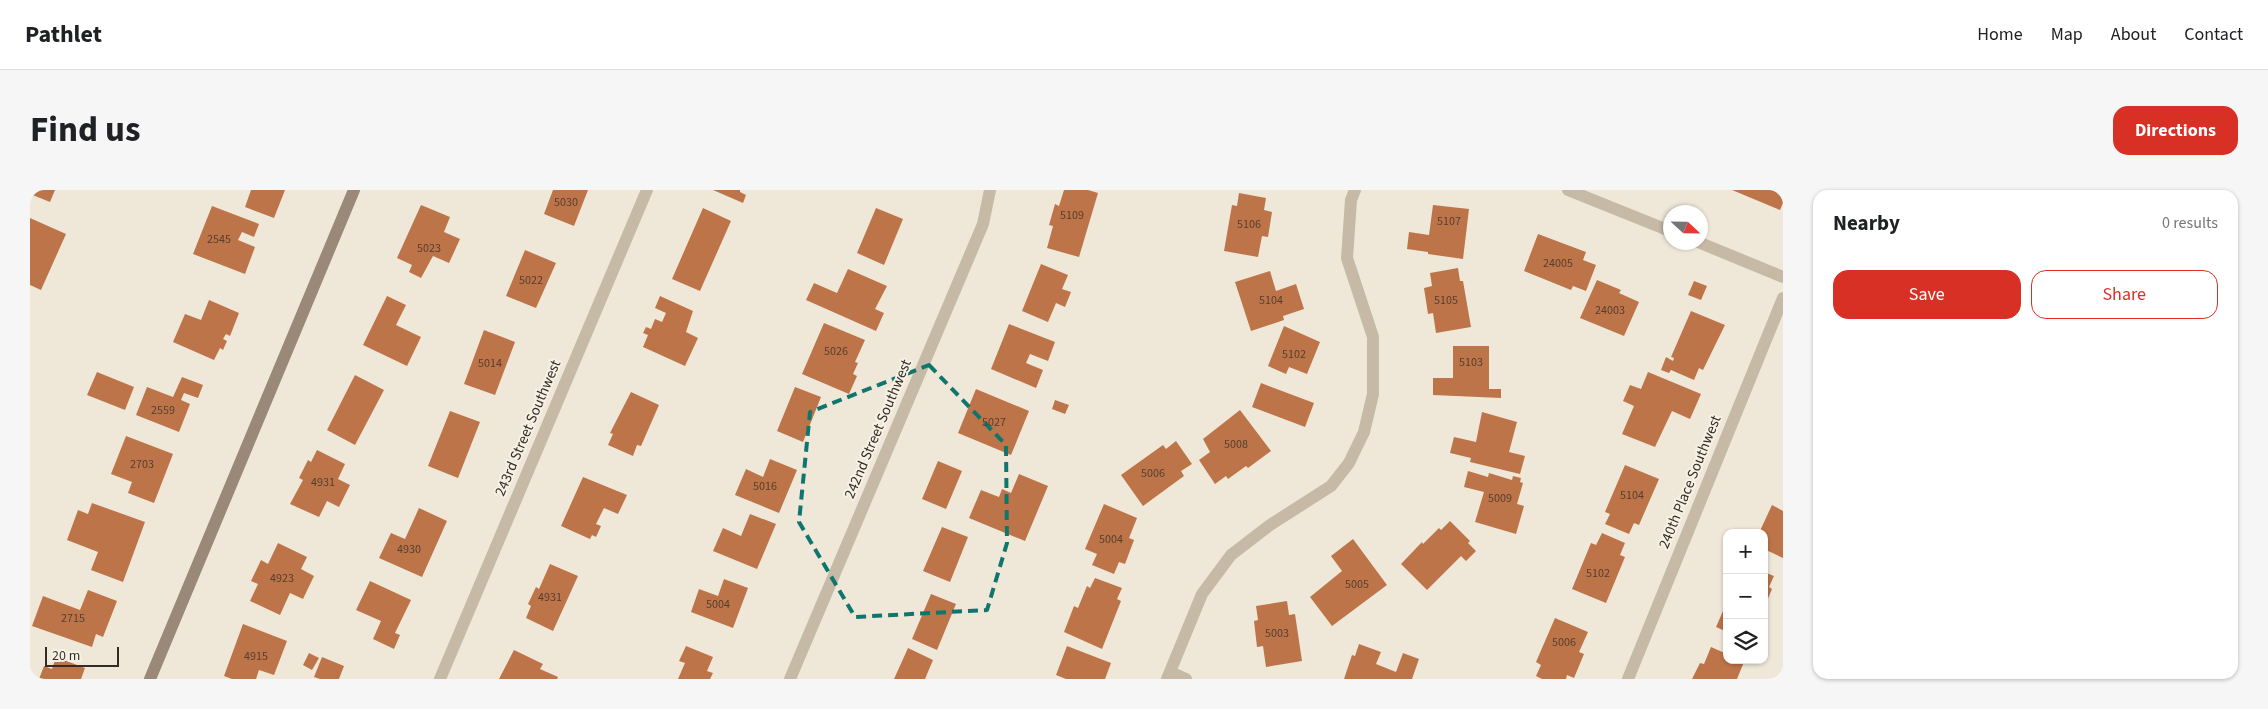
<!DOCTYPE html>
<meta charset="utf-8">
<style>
:root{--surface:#fff;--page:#f6f6f6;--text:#202124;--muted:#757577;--line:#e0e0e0;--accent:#d93025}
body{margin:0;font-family:"Source Sans 3",sans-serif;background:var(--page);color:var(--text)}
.controls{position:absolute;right:15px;bottom:15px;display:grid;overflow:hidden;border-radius:10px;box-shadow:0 1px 4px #0004}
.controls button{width:45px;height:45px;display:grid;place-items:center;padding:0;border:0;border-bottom:1px solid var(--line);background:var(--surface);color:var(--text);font:25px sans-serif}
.compass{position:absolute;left:1633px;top:15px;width:45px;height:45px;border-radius:50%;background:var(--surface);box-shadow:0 1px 4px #0004;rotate:112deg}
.scale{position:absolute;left:15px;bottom:12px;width:74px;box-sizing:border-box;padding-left:5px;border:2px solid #332c26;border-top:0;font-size:14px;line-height:18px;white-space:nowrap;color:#332c26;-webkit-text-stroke:4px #f7f1e5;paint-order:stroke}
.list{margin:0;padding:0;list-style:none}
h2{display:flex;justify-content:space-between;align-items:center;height:65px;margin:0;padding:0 20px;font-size:21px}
h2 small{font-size:16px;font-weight:400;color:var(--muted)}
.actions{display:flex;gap:10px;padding:15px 20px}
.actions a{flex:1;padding:11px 0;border:1px solid var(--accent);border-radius:15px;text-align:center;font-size:18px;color:var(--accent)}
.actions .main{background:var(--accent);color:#fff}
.icon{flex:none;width:28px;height:28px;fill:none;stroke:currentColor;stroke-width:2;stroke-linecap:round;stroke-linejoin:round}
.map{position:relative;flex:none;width:1753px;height:489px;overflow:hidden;border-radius:15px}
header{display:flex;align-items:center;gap:30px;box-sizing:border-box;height:70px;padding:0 25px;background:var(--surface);border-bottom:1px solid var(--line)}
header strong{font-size:24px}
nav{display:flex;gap:28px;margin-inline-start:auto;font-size:18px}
.intro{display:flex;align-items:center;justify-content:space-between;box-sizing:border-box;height:120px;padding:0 30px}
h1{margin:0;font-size:35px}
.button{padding:12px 22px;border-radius:15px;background:var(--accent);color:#fff;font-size:18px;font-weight:700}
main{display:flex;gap:30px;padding:0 30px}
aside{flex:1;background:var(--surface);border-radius:15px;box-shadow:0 1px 4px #0004}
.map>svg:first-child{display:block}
</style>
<header>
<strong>Pathlet</strong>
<nav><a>Home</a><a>Map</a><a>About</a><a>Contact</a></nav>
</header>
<div class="intro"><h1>Find us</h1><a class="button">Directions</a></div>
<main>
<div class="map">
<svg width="1753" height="489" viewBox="0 0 1753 489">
<rect width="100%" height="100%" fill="#efe8d9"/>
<path fill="#bd7449" d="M0,0H25L20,12L0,4Z
M221,0H255L244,28L215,17Z
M523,0H558L544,36L514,24Z
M683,0H710V2L716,5L713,13Z
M1034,0H1058L1068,3L1049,67L1017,58L1023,36L1019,35L1025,14L1029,16Z
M1702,0H1753V13L1750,20Z
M1209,3L1236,8L1234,20L1242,22L1238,47L1232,46L1228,67L1194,61L1202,15L1207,16Z
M391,15L420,27L414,42L430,49L419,73L403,66L391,88L379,82L382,75L367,68Z
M1403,15L1439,19L1433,69L1398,64V62L1377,59L1379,42L1399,45Z
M182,16L229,34L224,47L212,42L208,50L225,57L215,84L163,64Z
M673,18L701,31L670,101L642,89Z
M846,18L873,29L854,75L827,63Z
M0,28L36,44L11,100L0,95Z
M1508,44L1556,62L1553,70L1566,75L1556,101L1543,96L1541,100L1494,81Z
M495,60L526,73L506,118L476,106Z
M1011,74L1038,85L1032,99L1041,102L1035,117L1026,113L1018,132L992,121Z
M1428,78L1430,91H1433L1441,137L1406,143L1403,123L1398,124L1394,98L1402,96L1400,83Z
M818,79L857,96L845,119L854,123L846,141L776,110L784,93L807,103Z
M1240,81L1246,101L1266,94L1274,119L1253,126L1254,130L1221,141L1205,92Z
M1567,90L1591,100L1589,103L1609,112L1594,146L1550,128Z
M1664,91L1677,96L1671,110L1658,105Z
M357,106L376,115L366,135L391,147L377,176L333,155Z
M630,106L663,121L656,142L668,148L655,176L613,157L618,145L613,143L616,137L621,139L625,129L632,132L636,123L625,118Z
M179,110L209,123L200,146L196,144L193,149L197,151L193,160L190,158L184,170L143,152L155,124L171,130Z
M1661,121L1695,135L1673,180L1669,178L1664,190L1641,180L1639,183L1631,180L1636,167L1643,171L1644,168L1641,167Z
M794,133L835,150L825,172L828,173L823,184L827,186L819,204L772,184Z
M979,134L1025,152L1018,171L1000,164L996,173L1013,180L1006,198L961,179Z
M1254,136L1290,152L1277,184L1259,177L1256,184L1238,176Z
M454,140L485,152L465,205L434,194Z
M1423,156H1459V199H1471V208L1403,205V188H1423Z
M67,182L104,197L95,220L57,205Z
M1618,182L1671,204L1660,229L1642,221L1625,257L1592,244L1604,216L1593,211L1600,195L1611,199Z
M325,185L354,200L325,255L297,240Z
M152,187L173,195L168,208L154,203L151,210L160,214L149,242L106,225L117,197L143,207Z
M1231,193L1284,213L1275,237L1222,217Z
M765,197L791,207L773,252L747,241Z
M946,199L999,221L981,265L928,243Z
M601,202L629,215L611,256L607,255L603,266L578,255L583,244L580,243Z
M1025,210L1039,215L1035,224L1022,219Z
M1210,220L1241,261L1218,278L1216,276L1198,289L1196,286L1185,294L1169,270L1180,262L1173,249Z
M420,221L450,232L428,288L398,276Z
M1452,222L1487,232L1479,262L1495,266L1490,284L1440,272L1441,268L1420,263L1424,247L1446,252Z
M96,246L143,264L124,313L98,303L102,292L81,284Z
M1146,251L1162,274L1151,281L1154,286L1113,316L1091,285L1133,255L1136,259Z
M287,260L315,274L308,289L320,295L309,317L297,311L289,327L260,314L273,290L269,288L278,270L281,272Z
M740,269L767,280L749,323L705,305L716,279L733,287Z
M908,271L932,281L916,319L892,309Z
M1595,275L1629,289L1609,335L1604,333L1599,344L1575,334L1580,324L1575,322Z
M1438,281L1458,287L1459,283L1482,290L1483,286L1491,288L1490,292L1493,293L1487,314L1494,316L1486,344L1445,332L1454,302L1434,297Z
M989,284L1018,296L995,351L939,328L951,300L969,307L972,299L981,303Z
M553,287L597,305L588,324L574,318L566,334L571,336L566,347L562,345L560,349L531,336Z
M62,313L115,332L93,392L61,380L68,362L37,350L48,320L58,324Z
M1074,314L1107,328L1099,348L1104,350L1095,374L1089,372L1084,384L1062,375L1067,364L1055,359Z
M1742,315L1753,321V368L1734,359V343H1729Z
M389,318L417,331L392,387L349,368L361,343L375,349Z
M720,324L746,334L727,379L683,361L693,338L711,346Z
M1420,331L1440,351L1438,353L1446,361L1436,371L1431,366L1397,400L1371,374L1392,352L1393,354L1409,338L1411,340Z
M912,337L938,347L920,392L893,381Z
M1572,343L1595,353L1590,365L1595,367L1576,413L1542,399L1561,353L1566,355Z
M1323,349L1357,395L1302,436L1280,407L1312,381L1301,366Z
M248,353L277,367L271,379L284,386L273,409L260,403L250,425L220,411L228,394L221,391L231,370L238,374Z
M520,374L548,386L523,441L496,428L501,416L498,414L506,397L509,399Z
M1734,382L1744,386L1739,397L1742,399L1734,418Z
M1065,388L1092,398L1087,409L1091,411L1072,459L1034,442L1044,416L1048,418L1057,396L1060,398Z
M694,389L718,398L703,438L661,422L669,399L688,406Z
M340,391L381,410L365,443L370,445L364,459L343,449L351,431L326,420Z
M58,400L87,411L73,447L66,444L62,457L2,436L13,406L50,420Z
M901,404L926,414L907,460L882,449Z
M1257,411L1259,425L1265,424L1272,471L1236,477L1233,456L1227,457L1224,431L1228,430L1226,416Z
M1697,412V442L1686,437Z
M1525,428L1558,442L1549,462L1554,464L1544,488L1537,485L1536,489H1512L1506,486L1511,475L1506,472Z
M213,434L257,451L244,485L229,480L226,489H202L194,486Z
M1329,454L1351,462L1346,474L1366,482L1373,463L1389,469L1382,489H1314L1322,465L1325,466Z
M656,456L683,467L677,481L683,483L680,489H648L655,473L649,471Z
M1037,456L1081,473L1075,489H1036L1026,485Z
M1681,457L1697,464V470L1714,472L1707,489H1662L1670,473L1674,474Z
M878,458L903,470L895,489H864Z
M484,460L513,474L510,479L528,487L527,489H469Z
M279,463L289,468L282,480L273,475Z
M26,467L55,478L51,489H9L14,476L22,479Z
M292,467L314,476L309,489H290L284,487Z"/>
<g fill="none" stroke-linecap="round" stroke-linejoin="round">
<path stroke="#c6b9a6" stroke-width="12" d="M1538,0L1640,41
M1668,52L1753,87
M1140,482L1156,489
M410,489L617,0
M760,489L953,34L960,0
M1137,489L1172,404L1201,365L1240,335L1301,296L1319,273L1334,242L1343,204V147L1317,68L1321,10L1325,0
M1598,489L1753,108"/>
<path stroke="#9a8878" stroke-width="12" d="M120,489L324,0"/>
</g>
<path fill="none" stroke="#0f766e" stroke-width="4" stroke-dasharray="10 6" stroke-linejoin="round" d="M899,175L976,255L977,353L957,420L825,427L769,332L780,222Z"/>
<g text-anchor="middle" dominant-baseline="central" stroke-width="4" stroke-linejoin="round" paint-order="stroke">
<g font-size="12" fill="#563e2f">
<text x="536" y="12">5030</text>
<text x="1042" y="25">5109</text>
<text x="1419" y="31">5107</text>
<text x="1219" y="34">5106</text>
<text x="189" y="49">2545</text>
<text x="399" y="58">5023</text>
<text x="1528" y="73">24005</text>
<text x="501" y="90">5022</text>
<text x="1241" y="110">5104</text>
<text x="1416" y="110">5105</text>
<text x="1580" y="120">24003</text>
<text x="806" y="161">5026</text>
<text x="1264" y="164">5102</text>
<text x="1441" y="172">5103</text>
<text x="460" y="173">5014</text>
<text x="133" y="220">2559</text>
<text x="964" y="232">5027</text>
<text x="1206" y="254">5008</text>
<text x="112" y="274">2703</text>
<text x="1123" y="283">5006</text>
<text x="293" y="292">4931</text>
<text x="735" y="296">5016</text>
<text x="1602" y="305">5104</text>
<text x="1470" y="308">5009</text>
<text x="1081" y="349">5004</text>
<text x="379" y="359">4930</text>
<text x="1568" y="383">5102</text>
<text x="252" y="388">4923</text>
<text x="1327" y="394">5005</text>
<text x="520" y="407">4931</text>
<text x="688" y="414">5004</text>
<text x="43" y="428">2715</text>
<text x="1247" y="443">5003</text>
<text x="1534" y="452">5006</text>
<text x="226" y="466">4915</text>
</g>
<g font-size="15" fill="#332c26" stroke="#f7f1e5">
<text transform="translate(498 238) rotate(-67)">243rd Street Southwest</text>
<text transform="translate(848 239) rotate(-67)">242nd Street Southwest</text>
<text transform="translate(1660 292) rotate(-68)">240th Place Southwest</text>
</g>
</g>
</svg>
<div class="controls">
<button>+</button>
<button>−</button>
<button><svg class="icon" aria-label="layers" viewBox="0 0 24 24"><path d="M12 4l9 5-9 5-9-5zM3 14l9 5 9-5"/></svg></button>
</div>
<svg class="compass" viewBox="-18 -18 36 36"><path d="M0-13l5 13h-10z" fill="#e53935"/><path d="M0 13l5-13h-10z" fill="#757577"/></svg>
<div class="scale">20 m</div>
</div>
<aside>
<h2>Nearby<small>0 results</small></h2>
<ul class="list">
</ul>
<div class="actions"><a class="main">Save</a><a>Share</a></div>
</aside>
</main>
